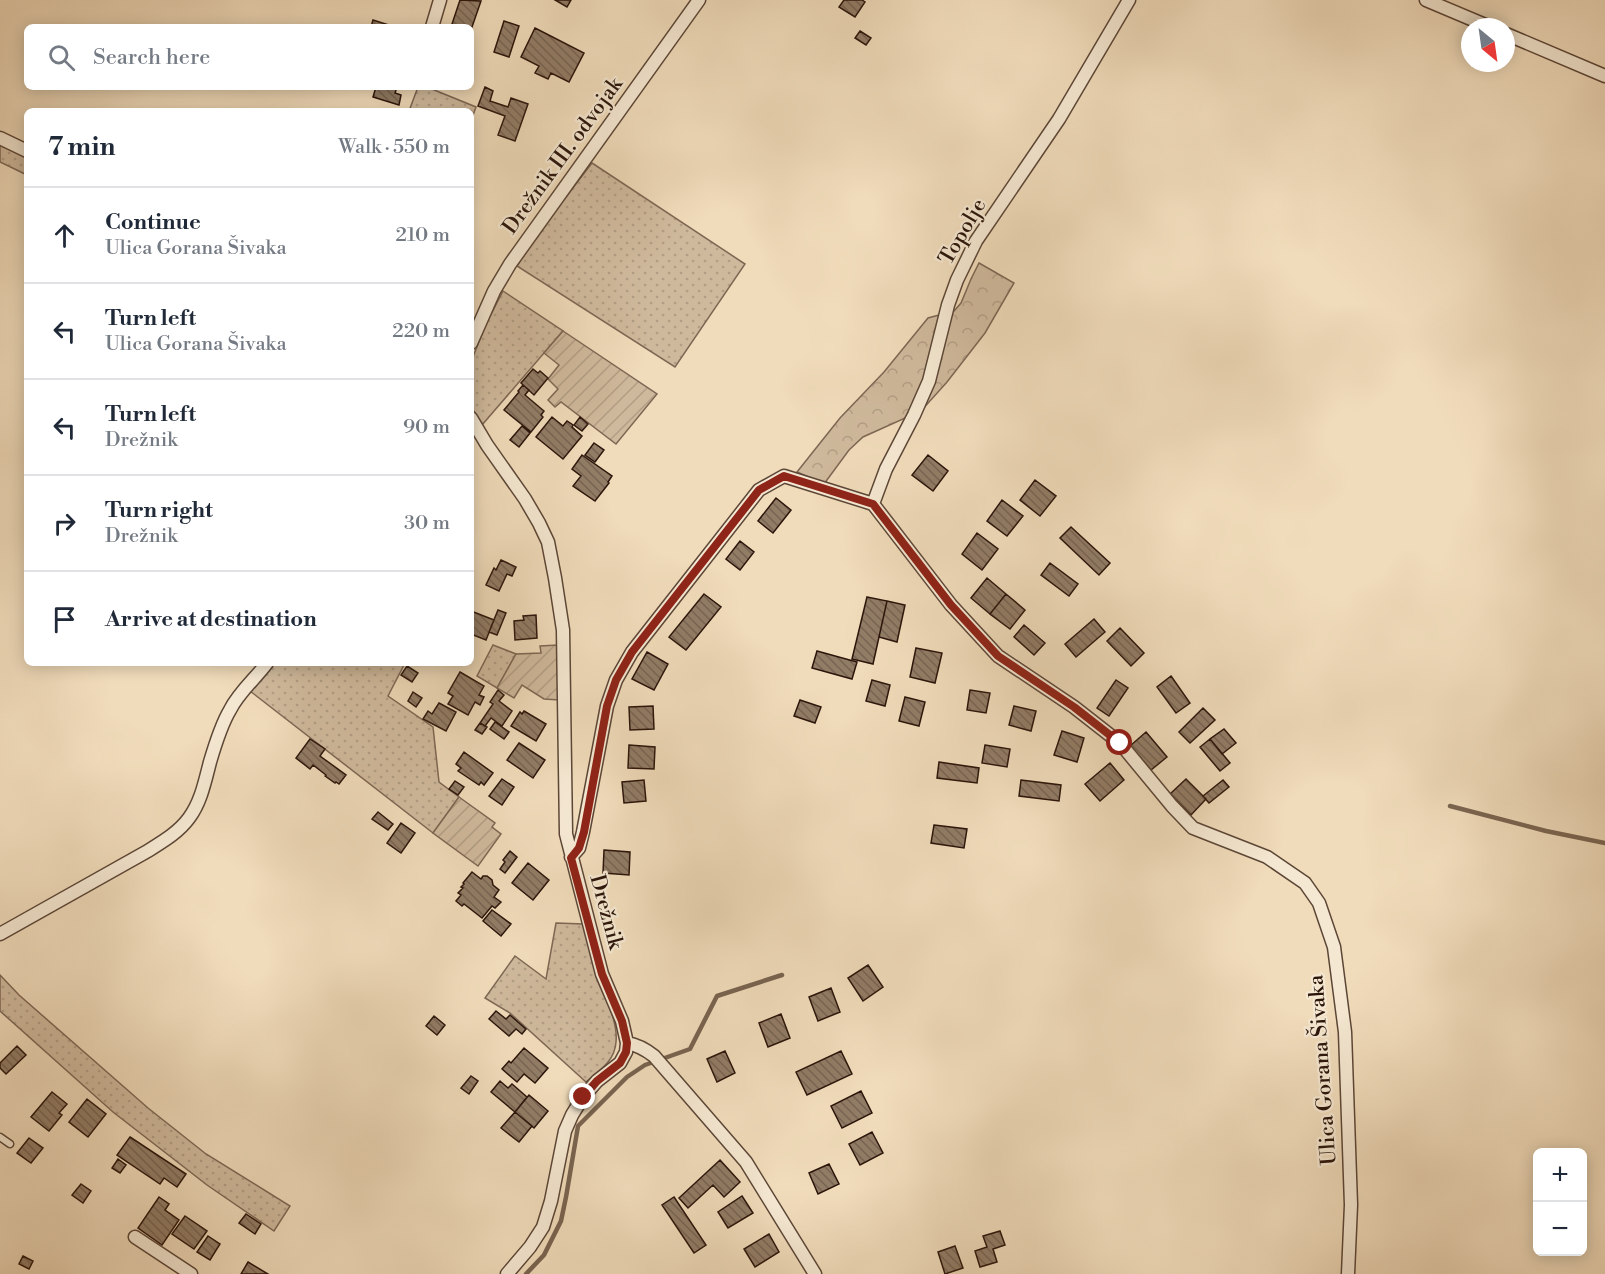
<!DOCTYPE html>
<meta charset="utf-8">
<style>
:root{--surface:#fff;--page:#f2f2f3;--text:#1f2937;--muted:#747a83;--line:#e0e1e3}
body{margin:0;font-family:"Libre Bodoni",serif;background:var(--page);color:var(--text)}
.controls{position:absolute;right:18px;bottom:18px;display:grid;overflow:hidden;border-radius:9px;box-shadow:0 3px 15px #0003}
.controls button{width:54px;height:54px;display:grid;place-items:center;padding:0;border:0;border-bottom:2px solid var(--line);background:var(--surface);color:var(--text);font:30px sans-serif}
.compass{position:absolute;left:1461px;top:18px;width:54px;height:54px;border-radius:50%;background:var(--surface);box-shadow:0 3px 15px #0003;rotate:151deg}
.stop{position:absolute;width:18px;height:18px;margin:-14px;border:4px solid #8f2418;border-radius:50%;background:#fff}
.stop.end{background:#8f2418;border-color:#fff;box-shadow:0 2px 6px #0008}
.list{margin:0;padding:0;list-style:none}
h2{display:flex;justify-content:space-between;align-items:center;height:78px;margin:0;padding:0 24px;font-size:26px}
h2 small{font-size:20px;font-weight:400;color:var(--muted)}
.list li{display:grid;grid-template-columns:39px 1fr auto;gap:18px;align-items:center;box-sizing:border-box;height:96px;padding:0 24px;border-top:2px solid var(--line)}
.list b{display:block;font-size:22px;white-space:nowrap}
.list p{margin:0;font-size:20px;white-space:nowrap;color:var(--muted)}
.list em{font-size:20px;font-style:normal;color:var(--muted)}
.icon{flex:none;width:33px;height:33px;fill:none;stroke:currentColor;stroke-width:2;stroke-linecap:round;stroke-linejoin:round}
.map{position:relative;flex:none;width:1605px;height:1274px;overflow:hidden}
.search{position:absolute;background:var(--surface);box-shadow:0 3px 15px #0003;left:24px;top:24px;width:450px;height:66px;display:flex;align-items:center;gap:15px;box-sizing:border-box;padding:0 21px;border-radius:9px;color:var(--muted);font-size:22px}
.panel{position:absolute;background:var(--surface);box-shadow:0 3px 15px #0003;left:24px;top:108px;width:450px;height:558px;border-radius:9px}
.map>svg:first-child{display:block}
</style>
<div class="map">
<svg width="1605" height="1274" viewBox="0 0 1605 1274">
<defs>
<pattern id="grass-dots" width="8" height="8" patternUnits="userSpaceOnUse" patternTransform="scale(1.5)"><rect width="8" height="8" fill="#cfb99c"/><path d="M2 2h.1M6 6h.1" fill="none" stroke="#b29e85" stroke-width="1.8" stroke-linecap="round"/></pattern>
<pattern id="forest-crowns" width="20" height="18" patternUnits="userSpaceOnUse" patternTransform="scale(1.5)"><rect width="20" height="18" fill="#cfb99c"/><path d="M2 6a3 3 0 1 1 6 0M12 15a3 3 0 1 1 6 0" fill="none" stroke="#b29e85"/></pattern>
<pattern id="garden-furrows" width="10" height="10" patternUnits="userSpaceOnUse" patternTransform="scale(1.5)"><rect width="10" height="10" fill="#cfb99c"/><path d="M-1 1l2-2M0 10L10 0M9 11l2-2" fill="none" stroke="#b29e85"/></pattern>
<pattern id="building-back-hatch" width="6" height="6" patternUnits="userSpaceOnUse" patternTransform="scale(1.5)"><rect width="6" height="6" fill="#917c66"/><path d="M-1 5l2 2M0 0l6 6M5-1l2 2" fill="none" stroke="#776452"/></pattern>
</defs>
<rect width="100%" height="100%" fill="#f0dbba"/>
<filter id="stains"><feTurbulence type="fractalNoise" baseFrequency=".00333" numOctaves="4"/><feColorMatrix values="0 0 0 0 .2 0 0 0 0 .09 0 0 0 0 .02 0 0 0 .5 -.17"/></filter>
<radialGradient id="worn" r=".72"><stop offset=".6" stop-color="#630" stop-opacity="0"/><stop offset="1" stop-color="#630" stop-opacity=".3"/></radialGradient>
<path fill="url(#grass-dots)" stroke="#7d6754" stroke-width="1.5" d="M418,87H427L476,107L471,121V111H409Z
M0,143L27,156V175L0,162Z
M592,163L745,264L675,367L517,266L539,232Z
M503,291L563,331L482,425L474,412L471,402V362L485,326Z
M493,645L516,654L497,688L477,676Z
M273,663H405L388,696L433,727L439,782L459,797L433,833L250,691Z
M556,923L583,924C588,944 594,964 600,983C607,1001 618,1023 616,1042C615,1061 599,1071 586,1082L510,1013L485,998L515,956L546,979Z
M0,975L19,995L148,1108L206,1154L290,1206L274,1231L207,1185L113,1112L0,1011Z"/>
<path fill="url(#forest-crowns)" stroke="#7d6754" stroke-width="1.5" d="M979,263L1014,283L985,333L947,382L921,411L863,437L849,450L824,484L797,472L840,418L884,372L928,318L954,311L961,303L971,279Z"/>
<path fill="url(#garden-furrows)" stroke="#7d6754" stroke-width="1.5" d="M563,331L657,394L616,444L561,402L555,407L548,400L558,389L548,379L559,365L544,353Z
M558,645L559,700L544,699L522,685L514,698L497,688L516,654L541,653L540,646Z
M459,797L495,823L492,827L501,834L478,866L433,833Z"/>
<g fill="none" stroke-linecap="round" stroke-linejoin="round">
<path stroke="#796450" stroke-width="4.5" d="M1450,806L1546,831L1605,843
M526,1274L544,1255L561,1221L566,1197L578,1126L627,1077L645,1065L690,1049L717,996L782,975"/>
</g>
<path fill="url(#building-back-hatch)" stroke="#2b150b" stroke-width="1.5" d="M460,0L481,1L472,27H460L452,24Z
M555,0H571L567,7Z
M844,0H862L865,2L855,17L839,7Z
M373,20L395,27H371Z
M504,21L519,26L509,57L494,52Z
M535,28L584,53L569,82L551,73L548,79L535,73L539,66L521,57Z
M860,31L871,38L866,45L855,38Z
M375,87H397L395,93L401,95L399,105L373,97L376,87Z
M485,87L493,91L490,101L508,107L511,98L528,104L515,141L498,135L505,116L478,106Z
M533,369L538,373L540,371L548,378L534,395L521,383Z
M523,385L529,390L525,395L544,411L541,415L543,417L531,432L504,410L519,392L518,391Z
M552,417L563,426L567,421L573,425L572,427L582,436L563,459L536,437Z
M580,417L588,424L582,431L574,425Z
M522,426L530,433L519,447L510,440Z
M594,443L604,450L595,462L585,455Z
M582,455L612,476L608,482L609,483L595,501L573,486L581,476L572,469Z
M928,455L948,471L933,491L912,475Z
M1035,480L1056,496L1040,516L1020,500Z
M776,498L791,510L773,533L758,521Z
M1002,500L1023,516L1007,536L987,521Z
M1071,527L1110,563L1099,575L1060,538Z
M977,533L998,549L982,570L962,554Z
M740,541L754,552L740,570L726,559Z
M501,560L516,567L512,576L507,574L499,591L486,585L494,568L496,570Z
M1050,563L1078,584L1069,596L1041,575Z
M987,578L1006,594L990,614L971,598Z
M704,594L721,607L686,650L669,637Z
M1006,594L1025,610L1010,629L990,614Z
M867,597L887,601L873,664L852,659Z
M887,601L905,605L897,642L879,637Z
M498,610L506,613L497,635L489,632Z
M471,611L494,620L486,640L471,634Z
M536,615L537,638L515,640L514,621L524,620L523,616Z
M1094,619L1105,632L1076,657L1065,644Z
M1024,625L1045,643L1034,655L1014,637Z
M1120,628L1144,653L1131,666L1107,641Z
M916,648L942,653L935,683L910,677Z
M817,651L857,662L852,679L812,668Z
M647,652L668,664L654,690L632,679Z
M407,666L418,673L412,682L401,675Z
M460,672L484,686L479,695L484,697L480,705L475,702L468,715L448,704L453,696L448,693Z
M1171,676L1190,703L1176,713L1157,687Z
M872,680L890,685L885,706L866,701Z
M1116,680L1128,688L1109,716L1097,708Z
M498,690L504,695L499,701L512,711L502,726L491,718L485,726L480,723L493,704L490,702Z
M970,690L990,693L986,713L967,710Z
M413,692L422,698L416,707L408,701Z
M905,697L925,702L919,726L899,721Z
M800,700L821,707L815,723L794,716Z
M439,703L456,712L446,731L423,719L428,711L432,714Z
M653,706L654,729L630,730L629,707Z
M1014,706L1036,711L1031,731L1009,725Z
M1203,708L1215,720L1190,743L1179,732Z
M524,711L546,724L536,741L511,726L520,712L522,714Z
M495,722L509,732L504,739L490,729Z
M480,723L487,727L482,734L475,730Z
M1224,729L1236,743L1222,754L1210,739Z
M1062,731L1084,738L1077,762L1054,755Z
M1146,732L1167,757L1151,770L1130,746Z
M310,739L325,749L320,756L346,775L339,784L336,782L335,783L325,776L326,775L313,765L310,769L296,758Z
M1210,739L1230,763L1220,771L1200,747Z
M519,743L545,760L533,778L507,760Z
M629,745L655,747L654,769L628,768Z
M985,745L1010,749L1007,767L982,763Z
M464,752L493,773L484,785L481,782L479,785L458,771L461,768L456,764Z
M939,762L979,768L977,783L937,778Z
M1110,763L1124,780L1100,801L1085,784Z
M502,779L514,787L502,805L489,796Z
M1186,779L1206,799L1191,815L1170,794Z
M644,780L646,801L624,803L622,782Z
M1021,780L1061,785L1059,801L1019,796Z
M1223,780L1229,787L1209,803L1203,796Z
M455,781L464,787L458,795L449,789Z
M378,812L393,824L388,830L372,819Z
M401,823L415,833L401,853L387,843Z
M934,825L967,829L964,848L931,843Z
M604,850L630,852L629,875L603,873Z
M510,851L517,857L505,873L500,869L505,862L503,860Z
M528,863L549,880L533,900L512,883Z
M472,872L481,879L483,876H487L492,880L493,885L499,890L494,897L501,902L495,908L492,906L482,918L464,904L462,906L456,901L461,895L458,893L463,888L461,887L464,884L463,883Z
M492,910L511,924L501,936L483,921Z
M868,965L883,987L863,1001L848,978Z
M831,988L840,1012L818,1021L809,997Z
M496,1011L506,1019L510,1015L526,1029L522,1034L516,1029L509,1036L489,1019Z
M781,1014L790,1038L768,1047L759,1023Z
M434,1016L445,1025L437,1035L426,1026Z
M17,1046L26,1055L6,1074L0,1068V1063Z
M524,1048L548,1068L535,1083L524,1074L517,1082L502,1069L509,1061L511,1063Z
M725,1051L735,1073L717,1082L707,1059Z
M841,1051L852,1074L807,1095L796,1072Z
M471,1076L478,1081L469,1094L461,1088Z
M500,1081L508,1088L512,1084L527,1097L515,1112L491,1092Z
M861,1091L872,1113L842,1128L831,1106Z
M52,1092L67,1104L59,1113L62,1115L49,1131L31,1117Z
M529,1095L548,1111L534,1128L515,1112Z
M87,1099L106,1114L88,1137L69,1122Z
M515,1112L532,1126L519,1142L501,1128Z
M872,1132L883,1153L860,1165L849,1144Z
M130,1137L186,1174L177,1187L164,1178L160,1184L117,1155Z
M29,1138L43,1148L31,1163L17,1153Z
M118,1159L126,1165L120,1173L112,1168Z
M720,1160L740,1182L724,1197L713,1185L688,1208L679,1198Z
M829,1164L839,1184L818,1194L809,1173Z
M81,1184L91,1191L83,1203L72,1195Z
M742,1196L753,1213L728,1228L718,1212Z
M159,1197L169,1204L165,1210L179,1220L162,1245L138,1228Z
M674,1197L706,1245L694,1253L662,1205Z
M246,1214L261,1224L255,1234L239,1223Z
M185,1216L207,1231L194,1249L172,1234Z
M1000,1231L1005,1245L993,1249L997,1262L980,1267L975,1251L987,1247L983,1236Z
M769,1234L779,1252L755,1267L744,1249Z
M208,1236L220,1244L210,1260L197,1252Z
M955,1246L963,1268L945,1274L938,1252Z
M23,1256L33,1261L29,1269L19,1264Z
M248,1262L268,1274H241Z"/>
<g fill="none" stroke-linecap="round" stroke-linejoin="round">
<g stroke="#5c4637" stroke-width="9">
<path id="service" d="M0,1137L10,1144"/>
</g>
<g stroke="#5c4637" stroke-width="15">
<path id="minor" d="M1426,0L1490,27
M432,27L440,0
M1506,34L1605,76
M0,138L27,151
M471,343L494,291L510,264L699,0
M471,418L487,445L525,499L539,523L548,542L555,578L563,630L566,834L602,974L622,1021L627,1043L626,1052L620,1063L597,1081L583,1097L572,1115L565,1131L551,1201L543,1227L530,1247L507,1274
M873,504L886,469L914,415L929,381L948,305L957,280L976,241L1059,119L1129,0
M571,857L579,848L583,832L607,706L616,680L632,652L759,490L784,476L873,504L951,605L998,656L1074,707L1120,743L1172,806L1193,828L1267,857L1305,883L1319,903L1334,947L1345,1032L1351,1205L1348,1274
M0,934L146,852C162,842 178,833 189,818C201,802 205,781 210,762C215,745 221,725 230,710C239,692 255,679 267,663
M627,1043C638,1045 645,1049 654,1056L746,1162L815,1274
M135,1237L191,1274"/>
</g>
<use href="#service" stroke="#f5e8d2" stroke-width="6"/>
<use href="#minor" stroke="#f5e8d2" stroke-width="12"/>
</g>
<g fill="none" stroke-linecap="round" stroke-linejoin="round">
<path stroke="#8f2418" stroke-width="8" d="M583,1097L597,1081L620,1063L626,1052L627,1043L622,1021L602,974L571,858L579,848L584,832L607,706L616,680L632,652L759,490L784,476L873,504L951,605L998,656L1074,707L1120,743"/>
</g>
<g text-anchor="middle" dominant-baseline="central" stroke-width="4.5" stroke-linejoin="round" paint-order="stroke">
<g font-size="21" fill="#2b150b" stroke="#f5e8d2">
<text transform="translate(563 156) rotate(-54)">Drežnik III. odvojak</text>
<text transform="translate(963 232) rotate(-60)">Topolje</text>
<text transform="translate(606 912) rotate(75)">Drežnik</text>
<text transform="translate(1323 1070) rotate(-94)">Ulica Gorana Šivaka</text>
</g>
</g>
<rect width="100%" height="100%" filter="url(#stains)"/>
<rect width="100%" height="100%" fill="url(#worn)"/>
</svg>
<div class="controls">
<button>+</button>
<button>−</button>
</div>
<svg class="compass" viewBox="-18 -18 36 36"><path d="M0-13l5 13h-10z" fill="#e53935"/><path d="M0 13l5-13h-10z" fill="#747a83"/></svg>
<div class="stop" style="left:1120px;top:743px"></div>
<div class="stop end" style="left:583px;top:1097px"></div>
<div class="search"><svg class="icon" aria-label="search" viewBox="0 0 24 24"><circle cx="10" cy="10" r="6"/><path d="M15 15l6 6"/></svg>Search here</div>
<section class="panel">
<h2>7 min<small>Walk · 550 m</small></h2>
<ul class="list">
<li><svg class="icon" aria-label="ahead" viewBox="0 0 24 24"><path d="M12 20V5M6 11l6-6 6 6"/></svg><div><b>Continue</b><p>Ulica Gorana Šivaka</p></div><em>210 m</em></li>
<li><svg class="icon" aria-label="left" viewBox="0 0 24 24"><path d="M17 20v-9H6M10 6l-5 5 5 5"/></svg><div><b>Turn left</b><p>Ulica Gorana Šivaka</p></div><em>220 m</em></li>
<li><svg class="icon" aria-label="left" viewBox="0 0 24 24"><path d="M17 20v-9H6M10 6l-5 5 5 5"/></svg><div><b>Turn left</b><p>Drežnik</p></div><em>90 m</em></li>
<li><svg class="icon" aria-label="right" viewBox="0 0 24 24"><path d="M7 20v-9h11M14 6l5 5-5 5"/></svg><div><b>Turn right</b><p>Drežnik</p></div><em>30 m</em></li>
<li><svg class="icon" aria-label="arrive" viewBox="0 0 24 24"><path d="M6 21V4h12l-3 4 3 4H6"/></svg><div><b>Arrive at destination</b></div></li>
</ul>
</section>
</div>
